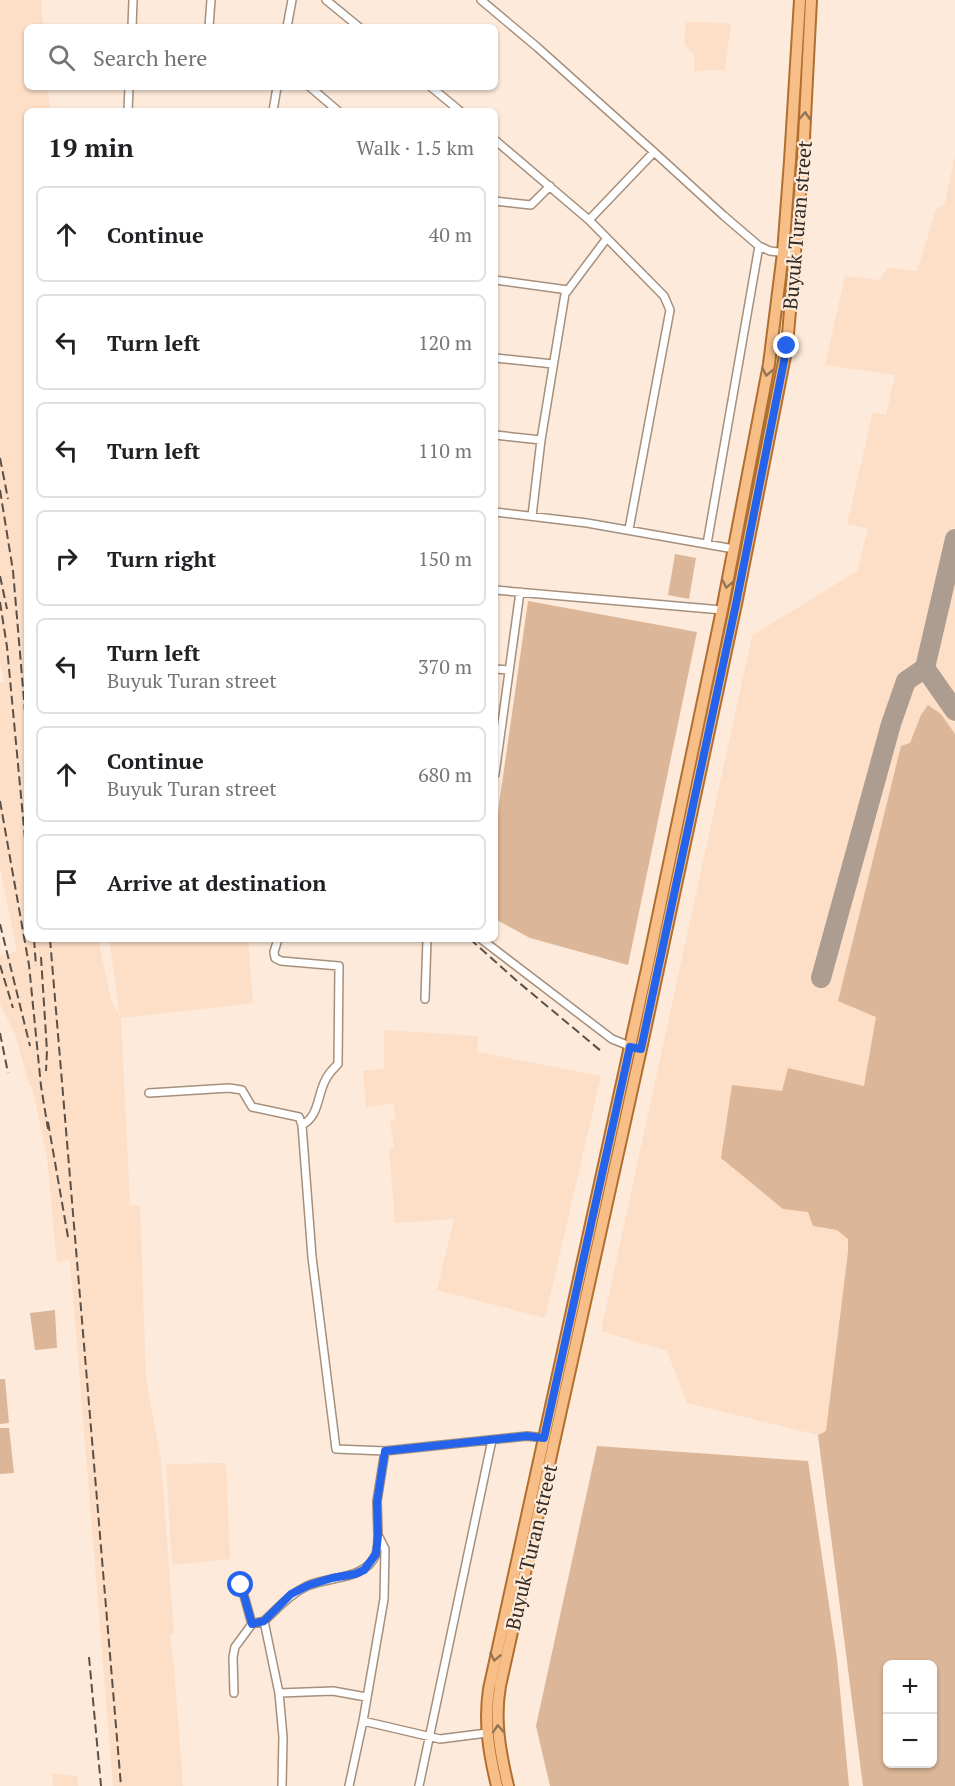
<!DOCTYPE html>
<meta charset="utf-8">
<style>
:root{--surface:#fff;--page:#f6f6f6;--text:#202124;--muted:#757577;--line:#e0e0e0}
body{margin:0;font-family:"PT Serif",serif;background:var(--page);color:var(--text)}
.controls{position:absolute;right:18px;bottom:18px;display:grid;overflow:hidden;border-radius:9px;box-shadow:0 2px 4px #0004}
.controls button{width:54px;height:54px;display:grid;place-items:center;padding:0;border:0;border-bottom:2px solid var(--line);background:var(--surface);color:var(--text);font:30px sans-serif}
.stop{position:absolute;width:18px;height:18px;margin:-14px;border:4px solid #2563eb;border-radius:50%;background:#fff}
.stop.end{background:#2563eb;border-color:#fff;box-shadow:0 2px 6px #0008}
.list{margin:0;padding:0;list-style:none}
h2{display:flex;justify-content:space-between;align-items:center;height:78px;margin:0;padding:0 24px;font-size:26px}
h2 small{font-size:20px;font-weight:400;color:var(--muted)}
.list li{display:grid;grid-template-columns:39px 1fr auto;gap:18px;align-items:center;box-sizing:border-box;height:96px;margin:0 12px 12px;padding:0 12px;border:2px solid var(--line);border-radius:9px}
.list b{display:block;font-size:22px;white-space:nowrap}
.list p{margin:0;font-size:20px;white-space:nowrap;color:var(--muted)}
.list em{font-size:20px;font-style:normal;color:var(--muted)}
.icon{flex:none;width:33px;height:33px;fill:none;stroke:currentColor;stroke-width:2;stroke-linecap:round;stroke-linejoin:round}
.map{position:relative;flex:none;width:955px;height:1786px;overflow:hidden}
.search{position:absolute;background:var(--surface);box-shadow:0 2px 4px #0004;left:24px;top:24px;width:474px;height:66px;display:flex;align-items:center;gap:15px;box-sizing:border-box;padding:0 21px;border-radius:9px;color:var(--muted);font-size:22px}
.panel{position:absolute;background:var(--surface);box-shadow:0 2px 4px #0004;left:24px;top:108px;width:474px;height:834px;border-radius:9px}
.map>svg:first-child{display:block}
</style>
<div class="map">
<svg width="955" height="1786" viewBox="0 0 955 1786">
<rect width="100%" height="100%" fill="#fdeada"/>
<path fill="#fddec6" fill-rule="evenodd" d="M0,0H41L43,27H27V87H48L50,111H27V939H98L111,1000L120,1016L109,939H248L253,1003L121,1018L130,1206L140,1205L146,1379L161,1460L174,1634L170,1635L174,1667L183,1786H113L70,1260L57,1262L47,1157L32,1087L29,1085L16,1036L0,1004V955L17,951L0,867V683L4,682L0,662Z
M686,22L731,23L725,70L694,71V53L690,52L684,43Z
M955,155V1786H863L818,1435L687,1403L667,1351L601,1331L752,636L857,571L868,529L847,524L873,412L886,415L895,375L825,365L845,276L880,280L888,268L917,271L936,210L945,203ZM888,1664H932V1764H888Z
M384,1030L478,1036L477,1052L601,1076L545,1318L437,1290L454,1219L395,1223L389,1149L394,1148L390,1121L395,1120L394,1103L366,1107L363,1071L384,1069Z
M226,1463L230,1559L172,1565L166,1464Z
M52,1773L77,1776L78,1786H53Z"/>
<path fill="#dbb698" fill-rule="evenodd" d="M675,554L696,558L689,599L668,595Z
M528,601L697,632L628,965L530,938L495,919V833Z
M928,705L941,714L955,734V1786H863L818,1435L826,1431L848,1252V1239L837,1230L813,1226L808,1212L783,1209L721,1158L732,1085L782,1091L788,1068L864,1086L876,1017L838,1001L901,746L910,743L921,715ZM888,1664H932V1764H888Z
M55,1310L57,1348L35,1350L30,1313Z
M0,1379H5L9,1423L0,1424Z
M0,1428H9L14,1473L0,1474Z
M597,1446L808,1461L837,1659L849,1786H550L536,1726Z"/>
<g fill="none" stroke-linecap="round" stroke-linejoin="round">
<path stroke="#ac9d90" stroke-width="20" d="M925,668L955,711
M821,978L891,724L906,681L925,668L955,539"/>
<g stroke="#a58f7d" stroke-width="10">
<path id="minor" d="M326,0L359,27
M481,0L537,47L654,152L724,216L759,246L770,251L795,254
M132,27L133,0
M209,27L211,0
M287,27L292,0
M310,87L338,111
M431,87L460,111
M128,111L129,87
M273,111L277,87
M495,140L589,220L664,296L670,310L629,529
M495,201L531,205L550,186
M589,220L654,152
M495,280L568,290
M495,358L553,364
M495,435L541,440
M495,512L587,523L734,549
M532,516L541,440L565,294L607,238
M707,544L759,246
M495,590L722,610
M495,669L509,670
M495,774L520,592
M278,939L274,952L275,958L281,961L339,966L338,1064C332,1070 327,1075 324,1083C317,1099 318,1117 302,1125
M481,939L612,1039L632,1047
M425,999L427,939
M149,1093L229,1088L242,1090L252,1107L299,1117L302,1125L312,1257L336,1449L385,1451L527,1436L545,1438
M241,1585L252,1624L264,1621L279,1693L283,1737L282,1786
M264,1621C278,1608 290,1594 307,1586C330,1576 366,1580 376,1554C378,1548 378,1541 378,1535
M234,1693L233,1657L235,1647L252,1624
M279,1693L333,1691L366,1697
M363,1721L440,1739L487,1733
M349,1786L363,1721L384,1599L385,1549L378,1535L377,1501L385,1451
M419,1786L492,1440"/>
</g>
<g stroke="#af6f30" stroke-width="14">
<path id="primary" d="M497,1786C489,1753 484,1723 489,1689L647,969L722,610L769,364L783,253L790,161L800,0
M508,1786C500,1752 494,1720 500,1686L641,1049L736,604L787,346L803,158L811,0"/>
</g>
<use href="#minor" stroke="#fff" stroke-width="7"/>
<use href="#primary" stroke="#f7bf87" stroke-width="10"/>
<path stroke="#5b5047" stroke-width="2" stroke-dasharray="9 4.5" stroke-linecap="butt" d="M0,458L8,499
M0,490L13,571L27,735
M0,576L7,609
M0,602L7,647L27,860
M0,801L29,965L41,1086L48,1129
M0,924L30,1046
M34,939L36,966
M50,939L121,1786
M470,939L517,981L601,1051
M41,957L47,1051L46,1071
M0,965L13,1008
M0,1033L8,1073
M48,1122L68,1237
M89,1657L101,1786"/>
</g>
<defs><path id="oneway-chevron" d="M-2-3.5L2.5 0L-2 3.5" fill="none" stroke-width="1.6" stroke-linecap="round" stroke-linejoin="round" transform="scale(1.5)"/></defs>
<g stroke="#947454">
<use href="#oneway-chevron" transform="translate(805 116) rotate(-87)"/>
<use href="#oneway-chevron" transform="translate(767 372) rotate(101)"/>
<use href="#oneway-chevron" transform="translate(727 584) rotate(101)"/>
<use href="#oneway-chevron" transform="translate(495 1657) rotate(102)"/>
<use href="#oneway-chevron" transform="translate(498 1729) rotate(-94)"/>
</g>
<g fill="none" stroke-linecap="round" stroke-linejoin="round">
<path stroke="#2563eb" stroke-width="8" d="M241,1585L252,1624L264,1621L291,1594L309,1585L332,1578L355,1574L364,1570L376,1554L378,1535L377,1502L385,1451L527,1436L544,1438L630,1047L641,1049L736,604L787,346"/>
</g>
<g text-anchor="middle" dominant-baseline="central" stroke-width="4.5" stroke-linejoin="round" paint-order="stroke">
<g font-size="20" fill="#322922" stroke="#fdeada">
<text transform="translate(797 225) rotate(-85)">Buyuk Turan street</text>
<text transform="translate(531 1547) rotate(-77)">Buyuk Turan street</text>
</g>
</g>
</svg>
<div class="controls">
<button>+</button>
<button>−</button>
</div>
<div class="stop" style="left:241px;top:1585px"></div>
<div class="stop end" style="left:787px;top:346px"></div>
<div class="search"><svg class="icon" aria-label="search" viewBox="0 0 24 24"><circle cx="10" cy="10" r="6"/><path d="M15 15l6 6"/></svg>Search here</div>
<section class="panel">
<h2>19 min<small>Walk · 1.5 km</small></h2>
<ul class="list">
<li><svg class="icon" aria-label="ahead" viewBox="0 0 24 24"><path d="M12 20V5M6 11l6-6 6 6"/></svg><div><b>Continue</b></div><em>40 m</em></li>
<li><svg class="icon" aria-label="left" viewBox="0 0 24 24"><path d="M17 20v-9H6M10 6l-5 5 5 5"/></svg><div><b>Turn left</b></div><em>120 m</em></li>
<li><svg class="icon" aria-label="left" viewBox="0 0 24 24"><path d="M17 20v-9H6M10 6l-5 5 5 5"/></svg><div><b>Turn left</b></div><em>110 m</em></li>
<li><svg class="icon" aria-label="right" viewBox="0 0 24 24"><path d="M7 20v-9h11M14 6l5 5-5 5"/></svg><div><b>Turn right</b></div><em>150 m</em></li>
<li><svg class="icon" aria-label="left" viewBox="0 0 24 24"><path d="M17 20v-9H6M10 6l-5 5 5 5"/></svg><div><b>Turn left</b><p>Buyuk Turan street</p></div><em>370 m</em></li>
<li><svg class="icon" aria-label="ahead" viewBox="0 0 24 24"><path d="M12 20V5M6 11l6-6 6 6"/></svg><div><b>Continue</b><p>Buyuk Turan street</p></div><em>680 m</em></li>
<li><svg class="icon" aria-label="arrive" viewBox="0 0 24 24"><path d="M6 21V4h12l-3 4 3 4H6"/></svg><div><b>Arrive at destination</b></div></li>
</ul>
</section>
</div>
